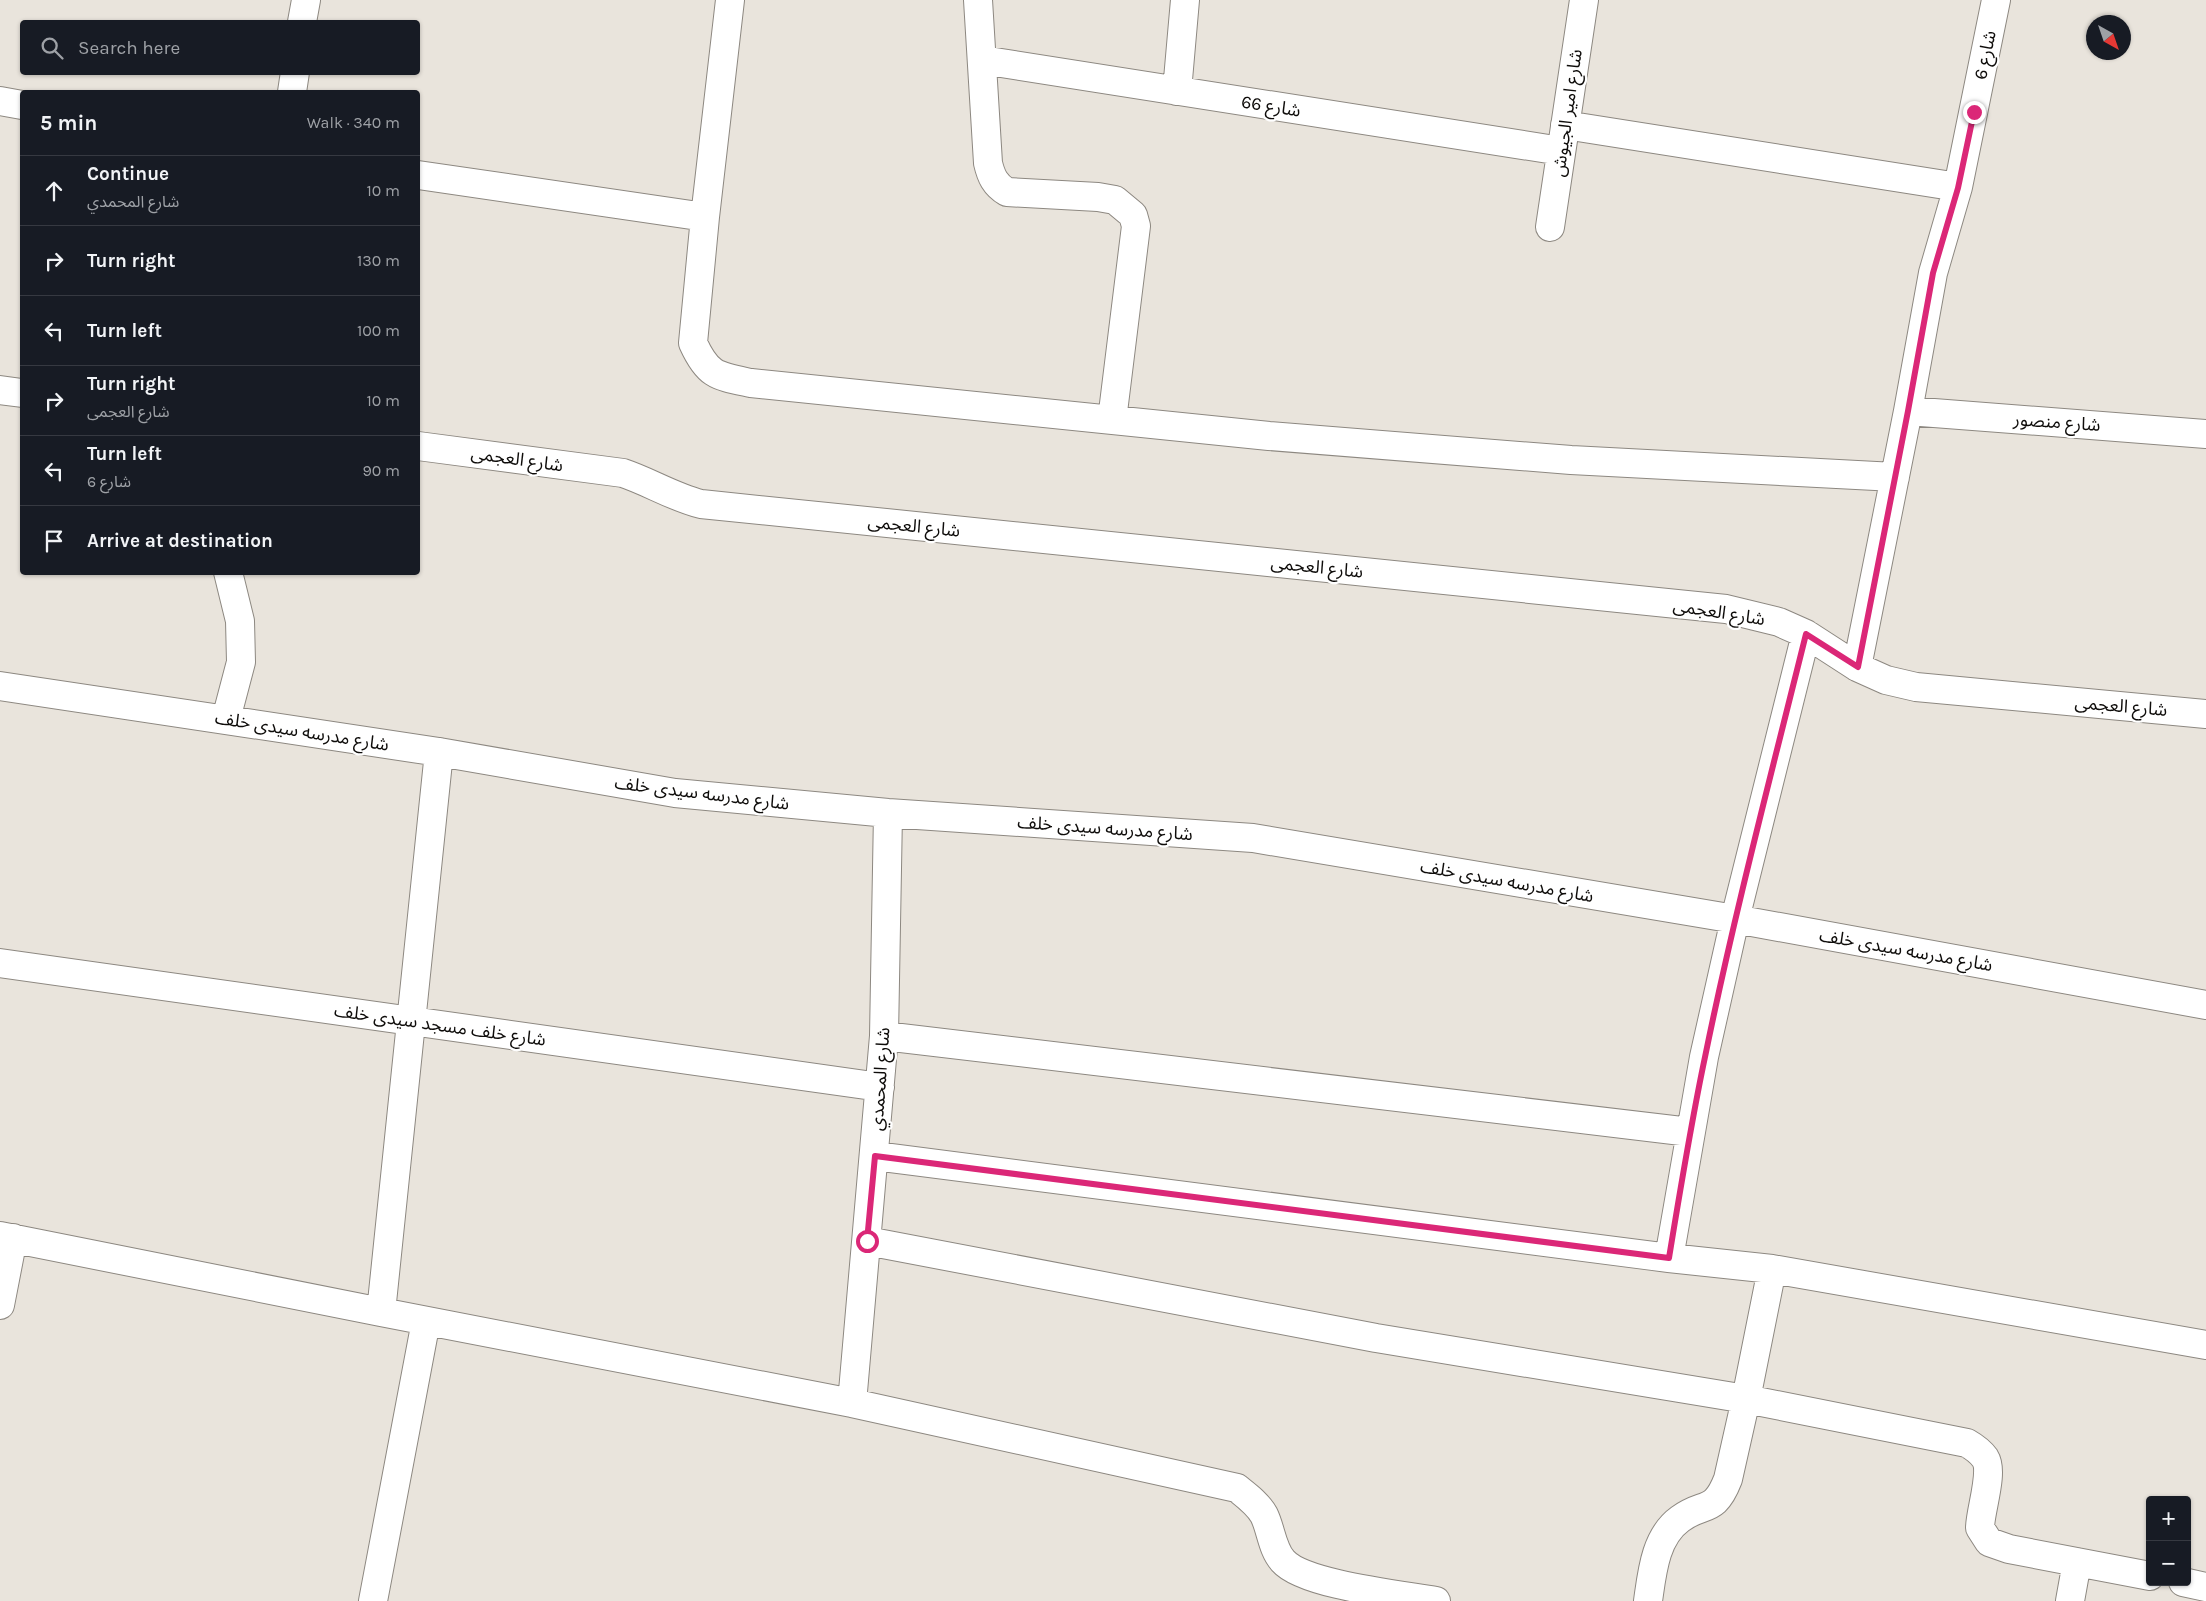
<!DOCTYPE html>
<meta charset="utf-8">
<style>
:root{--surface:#171b24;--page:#20242c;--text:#f1f3f6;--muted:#9ea1a6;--line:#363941}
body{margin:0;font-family:Karla,"Noto Sans Arabic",sans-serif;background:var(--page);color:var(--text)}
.controls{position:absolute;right:15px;bottom:15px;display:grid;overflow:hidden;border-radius:5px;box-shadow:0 1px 4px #0004}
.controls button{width:45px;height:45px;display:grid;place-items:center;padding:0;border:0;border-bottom:1px solid var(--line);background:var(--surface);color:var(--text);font:25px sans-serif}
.compass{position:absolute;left:2086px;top:15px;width:45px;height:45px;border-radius:50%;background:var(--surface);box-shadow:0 1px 4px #0004;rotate:140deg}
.stop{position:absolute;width:15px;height:15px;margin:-11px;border:4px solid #db2777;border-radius:50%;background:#fff}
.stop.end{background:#db2777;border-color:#fff;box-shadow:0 1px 5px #0008}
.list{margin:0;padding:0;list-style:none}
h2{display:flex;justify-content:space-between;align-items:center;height:65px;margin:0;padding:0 20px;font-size:21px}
h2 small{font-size:16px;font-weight:400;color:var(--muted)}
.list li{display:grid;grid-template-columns:32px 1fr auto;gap:15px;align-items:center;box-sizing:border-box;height:70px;padding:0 20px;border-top:1px solid var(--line)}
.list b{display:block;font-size:19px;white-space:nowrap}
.list p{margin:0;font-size:16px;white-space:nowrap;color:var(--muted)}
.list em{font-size:16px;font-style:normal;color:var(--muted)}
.icon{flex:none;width:28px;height:28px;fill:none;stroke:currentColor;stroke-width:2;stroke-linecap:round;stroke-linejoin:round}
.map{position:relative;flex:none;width:2206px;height:1601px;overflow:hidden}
.search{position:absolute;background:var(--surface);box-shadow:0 1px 4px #0004;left:20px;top:20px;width:400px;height:55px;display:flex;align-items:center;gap:12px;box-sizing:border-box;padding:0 18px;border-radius:5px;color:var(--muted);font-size:19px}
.panel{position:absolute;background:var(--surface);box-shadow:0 1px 4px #0004;left:20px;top:90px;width:400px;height:485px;border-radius:5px}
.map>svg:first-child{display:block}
</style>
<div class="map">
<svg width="2206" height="1601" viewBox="0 0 2206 1601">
<rect width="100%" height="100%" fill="#e9e4dc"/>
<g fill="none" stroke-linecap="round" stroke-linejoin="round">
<g stroke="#8d8881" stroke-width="30">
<path id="minor" d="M730,0L705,217L693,343C708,376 717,376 751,383L1269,436L1571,460L1895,477
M978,0L988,163C991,176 995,185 1007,192L1098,197L1115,200L1133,215L1136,226L1112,420
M302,22L306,0
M982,60L1561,151
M1177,91L1185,0
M292,92L295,72
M0,101L22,105
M1565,125L1958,187
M418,175L705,217
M1550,227L1584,0
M0,390L22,393
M1908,411L2206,434
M418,446L623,473C650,482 673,497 701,504L1726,609L1779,622L1806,634L1857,667L1886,680L1916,687L2206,714
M1857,667L1908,411L1933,273L1958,187L1996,0
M0,686L439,752L675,793L888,813L1253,838L1735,919L2206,1005
M226,719L241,662L240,621L228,572
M0,963L880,1087
M884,1036L1690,1132
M875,1156L1669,1258L1772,1269L2206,1345
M0,1236L381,1312L852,1403L1237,1488C1247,1496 1258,1504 1264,1515C1271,1529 1272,1549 1283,1561C1304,1585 1402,1595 1436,1601
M867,1241L1376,1338L1746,1399L1728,1479C1714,1515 1704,1501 1680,1519C1655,1537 1652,1573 1648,1601
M1669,1258L1704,1057L1735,919L1806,634
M1772,1269L1746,1399L1967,1443C1974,1447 1980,1451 1985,1458C1994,1472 1980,1511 1980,1528L1989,1542L2009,1549L2150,1576
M0,1305L13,1238
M381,1312L439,752
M852,1403L884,1036L888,813
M2183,1582L2206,1587
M373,1601L426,1321
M2070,1601L2077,1562"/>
</g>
<use href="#minor" stroke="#fff" stroke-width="28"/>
</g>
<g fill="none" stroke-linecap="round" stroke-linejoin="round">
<path stroke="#db2777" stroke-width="6" d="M867,1241L875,1156L1669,1258C1680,1191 1691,1123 1705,1057C1734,915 1771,775 1806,634L1858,667L1908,411L1933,273L1958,188L1974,112"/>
</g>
<g text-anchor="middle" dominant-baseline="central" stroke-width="4.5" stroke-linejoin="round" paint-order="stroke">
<g font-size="18" fill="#0e0c0a" stroke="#fff">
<text transform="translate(1985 55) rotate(-78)">شارع 6</text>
<text transform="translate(1271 106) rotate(9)">شارع 66</text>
<text transform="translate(1567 113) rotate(-82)">شارع امير الجيوش</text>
<text transform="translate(2057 422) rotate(4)">شارع منصور</text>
<text transform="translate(517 459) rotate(8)">شارع العجمى</text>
<text transform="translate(914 526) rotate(6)">شارع العجمى</text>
<text transform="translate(1317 567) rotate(6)">شارع العجمى</text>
<text transform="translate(1719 612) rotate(9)">شارع العجمى</text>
<text transform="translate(2121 706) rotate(5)">شارع العجمى</text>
<text transform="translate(302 731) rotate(9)">شارع مدرسه سيدى خلف</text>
<text transform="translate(702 793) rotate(7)">شارع مدرسه سيدى خلف</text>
<text transform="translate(1105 828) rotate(4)">شارع مدرسه سيدى خلف</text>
<text transform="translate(1507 881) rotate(10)">شارع مدرسه سيدى خلف</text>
<text transform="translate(1906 950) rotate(10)">شارع مدرسه سيدى خلف</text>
<text transform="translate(440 1025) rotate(8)">شارع خلف مسجد سيدى خلف</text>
<text transform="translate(880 1079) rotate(-86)">شارع المحمدي</text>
</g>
</g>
</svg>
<div class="controls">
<button>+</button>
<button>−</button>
</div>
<svg class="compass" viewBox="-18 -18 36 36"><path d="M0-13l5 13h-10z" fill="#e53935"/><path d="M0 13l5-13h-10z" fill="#9ea1a6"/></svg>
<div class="stop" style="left:867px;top:1241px"></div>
<div class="stop end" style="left:1974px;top:112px"></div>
<div class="search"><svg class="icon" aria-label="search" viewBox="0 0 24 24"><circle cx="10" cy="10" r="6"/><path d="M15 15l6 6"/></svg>Search here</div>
<section class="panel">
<h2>5 min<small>Walk · 340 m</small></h2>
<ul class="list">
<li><svg class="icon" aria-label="ahead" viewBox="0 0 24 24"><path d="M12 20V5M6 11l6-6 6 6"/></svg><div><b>Continue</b><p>شارع المحمدي</p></div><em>10 m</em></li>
<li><svg class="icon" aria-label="right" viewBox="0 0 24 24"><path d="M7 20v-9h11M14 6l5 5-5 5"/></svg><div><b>Turn right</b></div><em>130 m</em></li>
<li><svg class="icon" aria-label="left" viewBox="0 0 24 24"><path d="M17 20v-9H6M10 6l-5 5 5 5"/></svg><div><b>Turn left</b></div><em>100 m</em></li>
<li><svg class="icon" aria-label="right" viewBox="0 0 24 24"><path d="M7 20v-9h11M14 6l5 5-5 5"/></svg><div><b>Turn right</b><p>شارع العجمى</p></div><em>10 m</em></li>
<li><svg class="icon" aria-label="left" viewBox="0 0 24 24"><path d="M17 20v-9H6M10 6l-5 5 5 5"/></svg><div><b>Turn left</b><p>شارع 6</p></div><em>90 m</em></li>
<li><svg class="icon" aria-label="arrive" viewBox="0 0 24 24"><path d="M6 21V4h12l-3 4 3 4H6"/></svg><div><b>Arrive at destination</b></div></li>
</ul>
</section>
</div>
